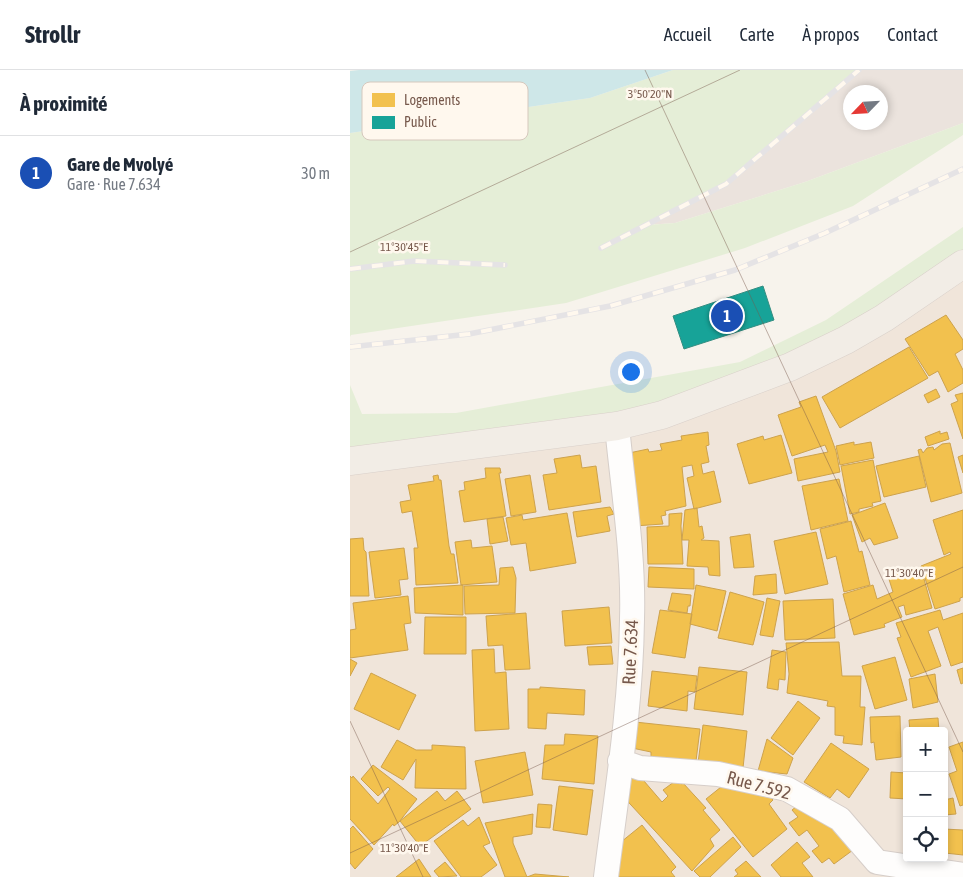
<!DOCTYPE html>
<html lang="fr">
<meta charset="utf-8">
<style>
:root{--surface:#fff;--page:#f2f2f3;--text:#1f2937;--muted:#747a83;--line:#e0e1e3;--accent:#0f766e}
body{margin:0;font-family:"Asap Condensed",sans-serif;background:var(--page);color:var(--text)}
.controls{position:absolute;right:15px;bottom:15px;display:grid;overflow:hidden;border-radius:5px;box-shadow:0 2px 8px #0003}
.controls button{width:45px;height:45px;display:grid;place-items:center;padding:0;border:0;border-bottom:1px solid var(--line);background:var(--surface);color:var(--text);font:25px sans-serif}
.compass{position:absolute;left:493px;top:15px;width:45px;height:45px;border-radius:50%;background:var(--surface);box-shadow:0 2px 8px #0003;rotate:245deg}
.you{position:absolute;left:280px;top:301px;width:18px;height:18px;margin:-12px;border:4px solid #fff;border-radius:50%;background:#1a73e8;box-shadow:0 0 0 8px #1a73e833}
.badge{display:grid;place-items:center;width:32px;height:32px;border-radius:50%;background:var(--accent);color:#fff;font-size:16px;font-weight:700}
.pin{position:absolute;translate:-50% -50%;border:2px solid #fff;box-shadow:0 1px 5px #0006}
.list{margin:0;padding:0;list-style:none}
h2{display:flex;justify-content:space-between;align-items:center;height:65px;margin:0;padding:0 20px;font-size:21px}
h2 small{font-size:16px;font-weight:400;color:var(--muted)}
.list li{display:grid;grid-template-columns:32px 1fr auto;gap:15px;align-items:center;box-sizing:border-box;height:75px;padding:0 20px;border-top:1px solid var(--line)}
.list b{display:block;font-size:19px;white-space:nowrap}
.list p{margin:0;font-size:16px;white-space:nowrap;color:var(--muted)}
.list em{font-size:16px;font-style:normal;color:var(--muted)}
.icon{flex:none;width:28px;height:28px;fill:none;stroke:currentColor;stroke-width:2;stroke-linecap:round;stroke-linejoin:round}
.map{position:relative;flex:none;width:613px;height:807px;overflow:hidden}
header{display:flex;align-items:center;gap:30px;box-sizing:border-box;height:70px;padding:0 25px;background:var(--surface);border-bottom:1px solid var(--line)}
header strong{font-size:24px}
nav{display:flex;gap:28px;margin-inline-start:auto;font-size:18px}
main{display:flex}
aside{flex:1;background:var(--surface)}
.map>svg:first-child{display:block}
</style>
<header>
<strong>Strollr</strong>
<nav><a>Accueil</a><a>Carte</a><a>À propos</a><a>Contact</a></nav>
</header>
<main>
<aside>
<h2>À proximité<small></small></h2>
<ul class="list">
<li><span class="badge" style="background:#1a4fb4">1</span><div><b>Gare de Mvolyé</b><p>Gare · Rue 7.634</p></div><em>30 m</em></li>
</ul>
</aside>
<div class="map">
<svg width="613" height="807" viewBox="0 0 613 807">
<rect width="100%" height="100%" fill="#f7f3ec"/>
<path fill="#f0e5da" fill-rule="evenodd" d="M613,194V807H0V391L267,356ZM557,661H594V788H557Z"/>
<path fill="#ebe3dd" fill-rule="evenodd" d="M509,0H613V53L455,112L325,153L295,155L376,114ZM500,22H530V52H500Z"/>
<path fill="#e5eed7" d="M323,0H509L376,114L297,155L325,153L455,112L613,53V65L503,136L395,178L216,233L1,265L0,267V63L240,28Z
M613,157V194L575,221L312,345L0,391V315L12,344L106,343L390,292L476,250Z"/>
<path fill="#cee7e8" d="M9,0H323L240,28L0,63V1Z"/>
<path fill="#f2c14e" stroke="#cda24d" d="M596,245L613,270V279L605,284L613,300V313L598,322L588,301L579,306L555,269Z
M559,277L578,308L490,358L472,327Z
M586,319L590,327L578,333L574,325Z
M613,323V369L601,334L608,331L605,325Z
M466,326L486,381L490,402L448,411L444,389L478,382L475,375L442,386L428,345L451,337L449,332Z
M590,361V364L597,362L599,369L578,376L575,367Z
M358,362L359,375L356,376L359,392L351,394L353,404L364,401L371,432L344,439L337,408L344,406L342,395L332,397L336,436L315,441L316,445L311,446L313,454L284,456L279,383L298,379L299,382L312,380L310,374L332,370L331,366Z
M431,365L442,403L399,414L387,374L413,366L414,370Z
M504,372V375L521,372L524,388L490,395L486,376Z
M600,373L612,423L581,432L568,380L571,379L573,383L577,378L583,377L584,380L592,374Z
M230,385L232,398L246,396L251,432L199,440L193,405L207,403L204,389Z
M613,385V403L608,387Z
M569,386L576,417L534,427L526,396Z
M523,390L531,431L522,433L523,436L509,439V442L500,444L491,396Z
M135,398H150L151,403H149L156,446L114,452L109,421L115,420L114,412L136,408Z
M88,405L89,410H91L99,476L101,484H104L108,513L66,515L64,478H68L62,441L52,443L50,432L61,430L58,415L84,411L83,406Z
M180,405L186,442L161,446L155,409Z
M489,409L498,451L461,460L452,416Z
M535,433L548,468L524,475L520,468L512,472L502,445Z
M260,437L264,444L257,446L260,461L227,467L223,442Z
M347,438L349,457L352,456L354,468L351,470L369,471L370,506L359,505L358,497L337,496L339,470H332L335,440Z
M613,440V527L610,528V531L585,539L571,496L601,484L600,482L594,485L583,450Z
M217,443L226,493L180,501L176,473L161,475L156,448L172,445L173,450Z
M332,443L331,456L333,494H298L297,457L319,456V444Z
M153,447L158,471L140,474L137,449Z
M501,451L509,482L512,481L520,515L494,522L486,486L477,489L470,459Z
M466,462L478,514L435,524L424,471Z
M400,464L404,497L384,498L380,467Z
M13,468L14,480L16,482L19,526H0V469Z
M121,470L122,478L142,476L147,512L111,515L105,472Z
M54,478L58,509L49,510L51,525L25,528L19,482Z
M163,497L166,508L165,543L115,544L114,516L149,515L150,498Z
M299,497L344,499V519L298,517Z
M571,498L582,538L556,545L554,535L548,537L552,547L534,554L535,557L504,565L493,524L523,515L527,529L543,522L538,506Z
M426,504L427,523L403,525L405,506Z
M113,515V545L65,543L64,518Z
M346,515L376,521L367,561L340,554Z
M380,522L414,532L403,575L368,568Z
M322,523L341,525L340,536H338L337,543L318,540Z
M58,526L61,553L54,554L58,580L0,588V560L6,559L3,533Z
M417,528L430,531L423,567L410,565Z
M483,529L485,568L435,570L433,531Z
M259,537L262,573L215,576L212,541Z
M310,540L342,544L335,588L302,583Z
M590,540L593,550L613,543V592L601,596L588,557L578,561L591,596L561,607L547,568L551,567L546,553Z
M176,543L180,599L155,600L153,575L138,576L136,546Z
M75,547H116V584H74Z
M489,572L492,606H511L510,637H515L512,675L493,673L494,666L485,665V637L477,636L478,631L437,623L439,604L436,573Z
M261,576L263,594L239,595L237,577Z
M144,579L145,603L156,602L159,659L125,661L122,580Z
M422,580L436,582L435,610L429,609L428,620L417,618Z
M545,587L557,630L525,639L512,596Z
M0,589L7,593L0,606Z
M349,597L397,602L393,645L344,639Z
M613,598V613L611,614L607,600Z
M302,601L347,606L345,622L338,621L337,641L298,636Z
M21,603L66,625L49,660L4,639Z
M585,604L588,632L563,638L559,609Z
M190,617L235,620L234,645L197,643L196,659L178,658V619H190Z
M448,631L470,648L443,685L421,668Z
M550,646L551,687L526,690L524,672L521,673L520,647Z
M588,648L589,661H560L559,650Z
M285,652L350,659L346,691L301,687V682L282,678Z
M353,655L397,661L393,698L348,693Z
M215,664L248,666L244,714L192,709L195,675H214Z
M417,669L443,688L437,704L408,701Z
M47,670L66,680H82V675L115,677L116,719L65,718L66,689L53,710L31,697Z
M613,672V735L610,736L599,704L607,701L599,677Z
M481,673L519,699L499,728L487,719L480,728L454,712Z
M175,682L183,725L133,733L125,691Z
M23,695L67,729L49,752L44,756L43,754L24,775L0,749V706L2,708L3,706L28,734L40,719L38,717L28,726L11,709Z
M277,696L288,704L312,732L318,726L313,720L328,709L331,714L333,713L356,738L353,740L370,760L360,769L364,776L342,801L269,722Z
M396,701L423,730L419,734L437,759L403,787L356,729L386,705Z
M541,702L557,703V729L540,728Z
M209,716L243,720L237,765L203,760Z
M87,721L95,731L107,721L121,739L70,776L50,751Z
M460,726L503,780L484,794L479,788L472,793L462,781L469,776L457,760L449,766L439,753L448,747L442,740Z
M603,728L606,744L594,745V730Z
M188,734L202,735L200,758L186,757Z
M183,744L182,764L163,767V773L177,807H155L135,753Z
M129,747L140,773L133,776L147,795L131,807H111L84,771L113,750L118,756Z
M292,755L326,797L321,802L325,807H269L265,803L268,775L272,777L271,772Z
M3,756L23,779L5,799L0,793V759Z
M594,759L613,760V785L595,783Z
M383,767L391,777L360,807H350L344,801Z
M447,772L460,787L452,793L463,807H431L421,795Z
M69,789L81,807H46Z
M396,791L411,807H384L388,804L385,800Z
M95,792L107,806L89,807L84,801Z
M185,804L219,807H177Z"/>
<path fill="#17a398" stroke="#348d81" d="M413,216L424,250L334,279L323,246Z"/>
<g fill="none" stroke-linecap="round" stroke-linejoin="round">
<g stroke="#d6cec9" stroke-width="26">
<path id="minor" d="M270,691L290,698L368,704L437,719L490,749L527,792L613,805
M256,807C267,721 281,636 282,549C284,485 273,420 267,356"/>
</g>
<g stroke="#d9d0ca" stroke-width="29">
<path id="primary" d="M0,391L267,356L312,345L440,297L496,270L534,248L613,194"/>
</g>
<use href="#minor" stroke="#fefdfc" stroke-width="24"/>
<use href="#primary" stroke="#f2ede6" stroke-width="28"/>
<g stroke="#e5e3e5" stroke-width="5.5">
<path id="rail" d="M251,178L376,114L509,0
M0,199L64,191L155,195
M0,277L119,264L260,236L385,200L475,163L613,99"/>
</g>
<use href="#rail" stroke="#fff8ee" stroke-width="4" stroke-dasharray="11" stroke-linecap="butt"/>
</g>
<path fill="none" stroke="#77594c" stroke-width="1" stroke-opacity="0.45" d="M295,0L613,682M0,182L390,0M0,651L73,807M0,783L613,497"/>
<g text-anchor="middle" dominant-baseline="central" stroke-width="5" stroke-linejoin="round" paint-order="stroke">
<g font-size="18" fill="#77594c" stroke="#fff8ee">
<text transform="translate(280 582) rotate(-87)">Rue 7.634</text>
<text transform="translate(409 715) rotate(15)">Rue 7.592</text>
</g>
</g>
<rect x="12" y="12" width="166" height="58" rx="8" fill="#fff8ee" stroke="#d6c8bd" stroke-width="1"/>
<rect x="22" y="23" width="23" height="14" fill="#f2c14e"/>
<rect x="22" y="46" width="23" height="13" fill="#17a398"/>
<g font-size="14" fill="#77594c">
<text x="54" y="35">Logements</text>
<text x="54" y="57">Public</text>
</g>
<g font-size="12" text-anchor="middle" fill="#77594c" stroke="#fff8ee" stroke-width="5" stroke-linejoin="round" paint-order="stroke">
<text x="300" y="28">3°50'20"N</text>
<text x="54" y="181">11°30'45"E</text>
<text x="559" y="507">11°30'40"E</text>
<text x="54" y="782">11°30'40"E</text>
</g>
</svg>
<div class="controls">
<button>+</button>
<button>−</button>
<button><svg class="icon" aria-label="locate" viewBox="0 0 24 24"><circle cx="12" cy="12" r="6"/><path d="M12 2v4M12 18v4M2 12h4M18 12h4"/></svg></button>
</div>
<svg class="compass" viewBox="-18 -18 36 36"><path d="M0-13l5 13h-10z" fill="#e53935"/><path d="M0 13l5-13h-10z" fill="#747a83"/></svg>
<div class="you"></div>
<div class="pin badge" style="left:377px;top:246px;background:#1a4fb4">1</div>
</div>
</main>
